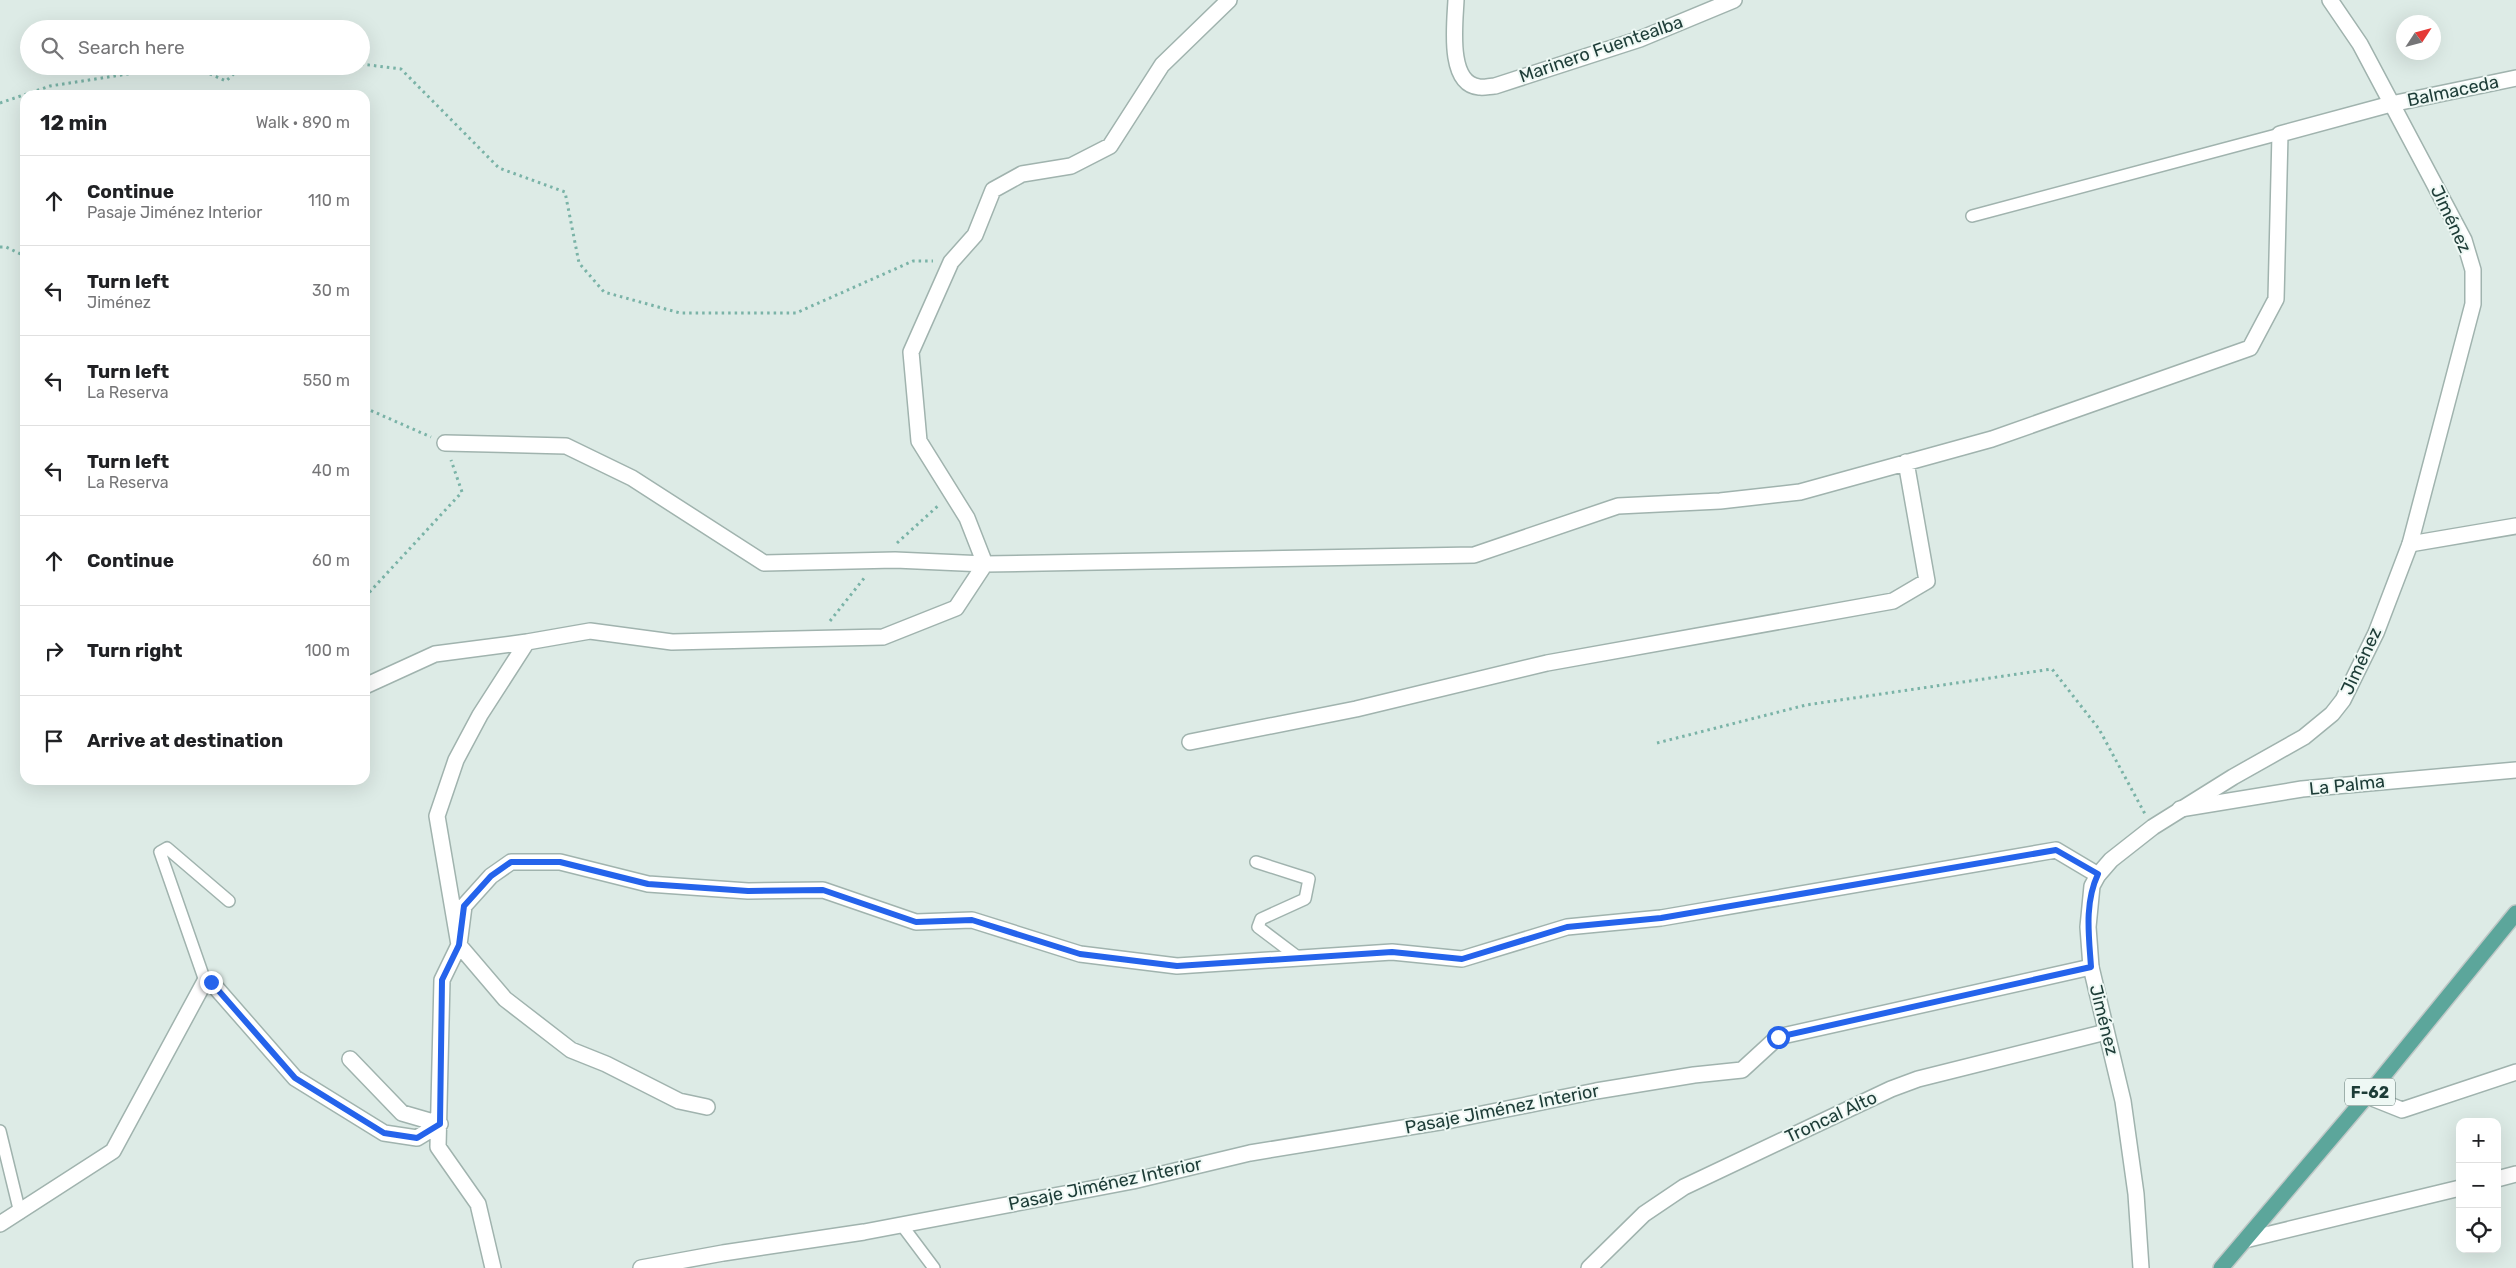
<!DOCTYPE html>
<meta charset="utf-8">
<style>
:root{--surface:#fff;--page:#f6f6f6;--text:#202124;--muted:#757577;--line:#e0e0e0}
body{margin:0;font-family:Rubik,sans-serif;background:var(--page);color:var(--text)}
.controls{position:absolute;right:15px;bottom:15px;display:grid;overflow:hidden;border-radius:10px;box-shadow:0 5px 20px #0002}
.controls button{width:45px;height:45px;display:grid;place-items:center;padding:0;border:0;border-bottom:1px solid var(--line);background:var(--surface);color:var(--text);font:25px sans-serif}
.compass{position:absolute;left:2396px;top:15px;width:45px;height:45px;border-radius:50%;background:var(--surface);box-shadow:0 5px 20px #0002;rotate:54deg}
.stop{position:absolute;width:15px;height:15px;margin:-11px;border:4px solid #2563eb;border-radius:50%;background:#fff}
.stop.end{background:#2563eb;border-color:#fff;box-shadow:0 1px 5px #0008}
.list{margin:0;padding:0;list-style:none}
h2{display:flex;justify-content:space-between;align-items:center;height:65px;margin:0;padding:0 20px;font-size:21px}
h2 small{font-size:16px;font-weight:400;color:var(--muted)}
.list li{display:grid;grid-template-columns:32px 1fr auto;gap:15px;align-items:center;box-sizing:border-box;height:90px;padding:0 20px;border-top:1px solid var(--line)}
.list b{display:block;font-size:19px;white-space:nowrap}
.list p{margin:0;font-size:16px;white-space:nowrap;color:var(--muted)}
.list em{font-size:16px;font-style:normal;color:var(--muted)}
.icon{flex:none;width:28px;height:28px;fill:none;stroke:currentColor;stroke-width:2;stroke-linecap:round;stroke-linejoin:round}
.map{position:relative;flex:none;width:2516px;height:1268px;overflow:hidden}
.search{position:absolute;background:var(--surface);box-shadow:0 5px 20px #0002;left:20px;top:20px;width:350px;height:55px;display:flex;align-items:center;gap:12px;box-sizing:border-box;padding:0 18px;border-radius:28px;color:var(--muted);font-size:19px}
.panel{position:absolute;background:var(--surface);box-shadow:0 5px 20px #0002;left:20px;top:90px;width:350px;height:695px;border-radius:15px}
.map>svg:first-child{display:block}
</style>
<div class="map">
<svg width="2516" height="1268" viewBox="0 0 2516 1268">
<rect width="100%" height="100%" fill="#ddebe6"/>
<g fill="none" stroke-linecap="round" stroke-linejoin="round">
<g stroke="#a0b3ae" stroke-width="14">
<path id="service" d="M1972,216L2280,134
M1256,862L1309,879L1305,899L1261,919L1258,927L1299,958
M205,981L160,852L167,848L229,901
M0,1131L20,1213
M901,1224L934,1268"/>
</g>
<g stroke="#a0b3ae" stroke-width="18">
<path id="minor" d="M1456,0C1455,23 1447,84 1479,87C1484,88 1490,86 1495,86L1640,39L1734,0
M445,443L566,446L632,478L764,563L895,560L985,564L1474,555L1618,506L1720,501L1800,492L1992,439L2250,348L2276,299L2280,134L2391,104L2516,78
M2410,544L2516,526
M365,686L435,654L527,642
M1190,742L1356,709L1547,663L1893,601L1927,581L1906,462
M2180,809L2302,789L2516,770
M350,1059L402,1113L440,1124
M2367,1096L2402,1110L2516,1072
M707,1107L679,1101L606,1064L571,1050L505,999L459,945L437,816L456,760L480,715L527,642L590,631L672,642L883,637L956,608L985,564L967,518L919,441L911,352L951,262L975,235L993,190L1022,174L1071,166L1110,146L1162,65L1229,0
M2497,1179L2516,1174
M0,1224L113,1151L205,981L211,982L295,1078L384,1133L417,1138L440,1124
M2245,1240L2460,1188
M493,1268L478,1204L438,1147L442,980L459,945L464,906L491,876L511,862H560L648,884L748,891L823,890L916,922L972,920L1080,954L1177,966L1392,952L1462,959L1567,927L1661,918L2056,850L2098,875
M641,1268L723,1253L864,1232L1133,1181L1250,1153L1452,1120L1596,1091L1694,1075L1742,1070L1778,1037L2091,967
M1589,1268L1644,1214L1684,1187L1891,1089L1918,1079L2106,1032"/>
</g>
<g stroke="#a0b3ae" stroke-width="18">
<path id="tertiary" d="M2141,1268L2136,1194L2123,1101L2091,967L2088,927L2092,886L2098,875L2111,860L2153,827L2233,777L2304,737L2332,714L2343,700L2376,633L2410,544L2473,304V270L2464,240L2360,44L2330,0"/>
</g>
<g stroke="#c0c8c7" stroke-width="18">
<path id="primary" d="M2221,1268L2367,1096L2516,913"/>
</g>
<path stroke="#7ab3a7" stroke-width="3" stroke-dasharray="2.5 4" stroke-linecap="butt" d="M361,64L401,69L499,168L565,192L579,263L604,292L680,313H796L913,261H933
M192,66L226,81L242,66
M0,103L50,86L180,66
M0,247H6L25,256
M365,408L431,437
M897,543L940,504
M365,597L462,492L451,460
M830,621L865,577
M1657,743L1806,705L2052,669L2099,729L2145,814"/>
<use href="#service" stroke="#fff" stroke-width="11"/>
<use href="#minor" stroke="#fff" stroke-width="15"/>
<use href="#tertiary" stroke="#fff" stroke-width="15"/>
<use href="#primary" stroke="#5ca69b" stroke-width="15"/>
</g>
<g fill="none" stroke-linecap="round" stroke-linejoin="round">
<path stroke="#2563eb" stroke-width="6" d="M211,982L295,1078L384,1133L417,1138L440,1124L442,980L459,945L464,906L491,876L511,862H560L648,884L748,891L823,890L916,922L972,920L1080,954L1177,966L1392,952L1462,959L1567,927L1661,918L2056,850L2098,874C2084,904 2089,936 2091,967L1778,1037"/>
</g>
<g text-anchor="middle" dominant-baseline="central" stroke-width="4" stroke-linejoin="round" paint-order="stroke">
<rect fill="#eef8f4" stroke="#5c7470" stroke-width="1" x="2345" y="1078.5" width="50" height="27" rx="4"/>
<g font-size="16" font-weight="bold" fill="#1d3c37">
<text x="2370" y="1092">F-62</text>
</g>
<g font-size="18" fill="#1d3c37" stroke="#eef8f4">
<text transform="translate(1601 49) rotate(-19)">Marinero Fuentealba</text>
<text transform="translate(2453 91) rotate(-12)">Balmaceda</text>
<text transform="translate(2451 219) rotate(65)">Jiménez</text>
<text transform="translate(2361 661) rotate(-65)">Jiménez</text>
<text transform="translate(2347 785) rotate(-6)">La Palma</text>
<text transform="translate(2104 1020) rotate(76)">Jiménez</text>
<text transform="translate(1502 1109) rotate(-11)">Pasaje Jiménez Interior</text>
<text transform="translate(1831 1117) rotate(-25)">Troncal Alto</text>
<text transform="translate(1105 1184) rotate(-12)">Pasaje Jiménez Interior</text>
</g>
</g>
</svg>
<div class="controls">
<button>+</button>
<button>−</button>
<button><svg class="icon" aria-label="locate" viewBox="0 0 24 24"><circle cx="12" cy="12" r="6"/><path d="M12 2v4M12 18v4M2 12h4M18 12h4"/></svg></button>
</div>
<svg class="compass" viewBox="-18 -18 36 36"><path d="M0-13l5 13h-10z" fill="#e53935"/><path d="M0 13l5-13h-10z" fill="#757577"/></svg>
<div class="stop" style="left:1778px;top:1037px"></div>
<div class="stop end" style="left:211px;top:982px"></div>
<div class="search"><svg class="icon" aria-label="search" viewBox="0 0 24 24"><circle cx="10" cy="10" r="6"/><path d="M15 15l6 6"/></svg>Search here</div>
<section class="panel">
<h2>12 min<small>Walk · 890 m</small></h2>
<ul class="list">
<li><svg class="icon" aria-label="ahead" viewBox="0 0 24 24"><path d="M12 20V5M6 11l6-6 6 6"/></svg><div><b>Continue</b><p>Pasaje Jiménez Interior</p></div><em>110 m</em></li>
<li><svg class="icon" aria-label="left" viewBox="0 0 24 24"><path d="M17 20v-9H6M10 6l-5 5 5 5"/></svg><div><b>Turn left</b><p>Jiménez</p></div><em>30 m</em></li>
<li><svg class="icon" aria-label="left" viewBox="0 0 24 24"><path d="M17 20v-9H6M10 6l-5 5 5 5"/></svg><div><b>Turn left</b><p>La Reserva</p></div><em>550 m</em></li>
<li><svg class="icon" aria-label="left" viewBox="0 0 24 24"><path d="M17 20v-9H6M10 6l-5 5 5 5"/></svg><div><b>Turn left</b><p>La Reserva</p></div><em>40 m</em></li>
<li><svg class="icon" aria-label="ahead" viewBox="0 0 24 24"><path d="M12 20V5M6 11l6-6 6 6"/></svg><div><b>Continue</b></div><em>60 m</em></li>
<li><svg class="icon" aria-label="right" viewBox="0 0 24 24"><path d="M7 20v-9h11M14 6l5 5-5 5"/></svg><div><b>Turn right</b></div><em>100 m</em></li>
<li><svg class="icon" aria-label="arrive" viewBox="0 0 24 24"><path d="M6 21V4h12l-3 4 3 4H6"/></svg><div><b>Arrive at destination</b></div></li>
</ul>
</section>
</div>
